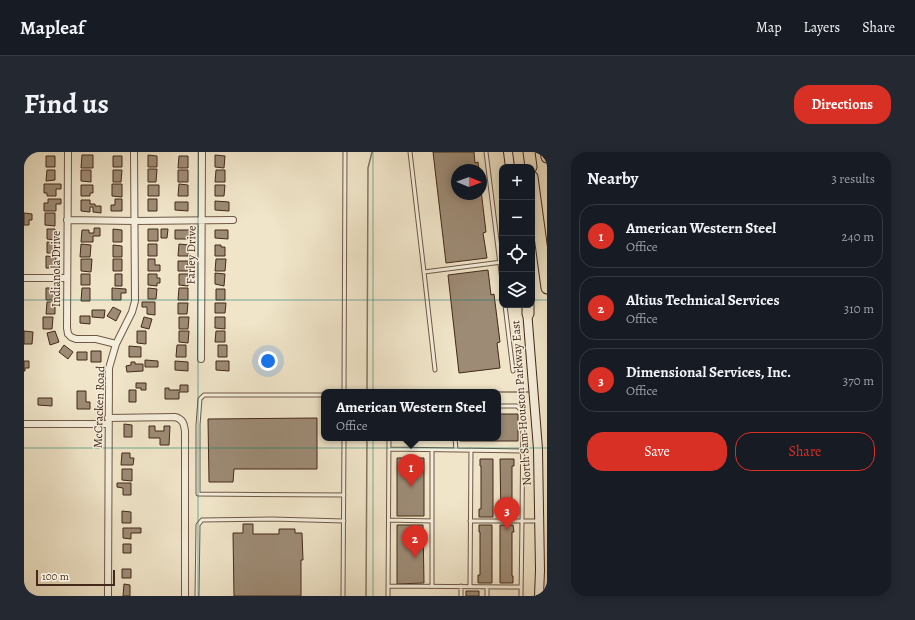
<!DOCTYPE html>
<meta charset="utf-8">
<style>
:root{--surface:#171b24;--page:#242831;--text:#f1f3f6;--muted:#9ea1a6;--line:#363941;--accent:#d93025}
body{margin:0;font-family:Alegreya,serif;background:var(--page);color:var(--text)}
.controls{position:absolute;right:12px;top:12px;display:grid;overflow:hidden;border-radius:8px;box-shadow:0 2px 10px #0003}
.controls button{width:36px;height:36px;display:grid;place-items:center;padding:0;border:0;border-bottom:1px solid var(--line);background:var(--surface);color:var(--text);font:20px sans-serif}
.compass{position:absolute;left:427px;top:12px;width:36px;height:36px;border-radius:50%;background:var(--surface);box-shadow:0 2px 10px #0003;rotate:91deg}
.scale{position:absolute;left:12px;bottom:10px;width:79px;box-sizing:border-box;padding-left:4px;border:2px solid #44291a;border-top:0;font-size:11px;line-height:14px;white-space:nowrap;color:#44291a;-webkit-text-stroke:3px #f5eedc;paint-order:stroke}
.you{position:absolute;left:244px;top:209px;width:14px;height:14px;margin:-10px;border:3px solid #fff;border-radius:50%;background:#1a73e8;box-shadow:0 0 0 6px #1a73e833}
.badge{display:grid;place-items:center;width:26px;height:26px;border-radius:50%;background:var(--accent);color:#fff;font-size:13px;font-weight:700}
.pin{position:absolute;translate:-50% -33px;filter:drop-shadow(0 1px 2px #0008)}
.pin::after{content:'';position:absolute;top:21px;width:14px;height:12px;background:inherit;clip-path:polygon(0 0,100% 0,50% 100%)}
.popup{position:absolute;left:297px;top:237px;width:180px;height:52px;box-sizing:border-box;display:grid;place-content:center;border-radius:8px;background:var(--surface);filter:drop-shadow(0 1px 3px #0005);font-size:13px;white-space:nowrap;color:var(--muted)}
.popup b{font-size:15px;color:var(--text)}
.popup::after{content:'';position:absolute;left:50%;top:100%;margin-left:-8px;border:8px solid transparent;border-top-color:var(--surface)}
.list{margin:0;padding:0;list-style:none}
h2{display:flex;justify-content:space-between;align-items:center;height:52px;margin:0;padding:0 16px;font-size:17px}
h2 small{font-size:13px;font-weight:400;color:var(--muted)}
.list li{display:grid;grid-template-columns:26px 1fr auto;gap:12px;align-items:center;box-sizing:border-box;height:64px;margin:0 8px 8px;padding:0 8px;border:1px solid var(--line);border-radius:16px}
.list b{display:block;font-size:15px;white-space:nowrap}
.list p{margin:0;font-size:13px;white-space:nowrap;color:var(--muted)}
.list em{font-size:13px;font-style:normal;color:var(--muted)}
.actions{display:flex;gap:8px;padding:12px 16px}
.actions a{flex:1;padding:9px 0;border:1px solid var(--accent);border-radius:16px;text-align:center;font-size:14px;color:var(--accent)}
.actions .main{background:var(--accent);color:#fff}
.icon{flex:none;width:22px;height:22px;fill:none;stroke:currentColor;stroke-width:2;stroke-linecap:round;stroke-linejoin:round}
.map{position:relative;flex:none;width:523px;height:444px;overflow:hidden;border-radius:16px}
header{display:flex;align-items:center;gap:24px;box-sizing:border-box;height:56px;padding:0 20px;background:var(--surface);border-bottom:1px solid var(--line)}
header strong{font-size:19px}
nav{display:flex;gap:22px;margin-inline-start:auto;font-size:14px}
.intro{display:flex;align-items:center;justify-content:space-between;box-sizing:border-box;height:96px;padding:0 24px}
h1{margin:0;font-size:28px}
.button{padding:10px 18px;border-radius:16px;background:var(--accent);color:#fff;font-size:14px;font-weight:700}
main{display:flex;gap:24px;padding:0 24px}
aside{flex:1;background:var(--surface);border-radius:16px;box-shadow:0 2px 10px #0003}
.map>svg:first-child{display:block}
</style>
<header>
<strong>Mapleaf</strong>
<nav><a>Map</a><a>Layers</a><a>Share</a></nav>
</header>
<div class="intro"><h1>Find us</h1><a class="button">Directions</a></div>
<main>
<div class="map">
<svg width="523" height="444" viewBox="0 0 523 444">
<rect width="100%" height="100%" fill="#f0e5c9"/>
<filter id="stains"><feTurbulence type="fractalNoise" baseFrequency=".005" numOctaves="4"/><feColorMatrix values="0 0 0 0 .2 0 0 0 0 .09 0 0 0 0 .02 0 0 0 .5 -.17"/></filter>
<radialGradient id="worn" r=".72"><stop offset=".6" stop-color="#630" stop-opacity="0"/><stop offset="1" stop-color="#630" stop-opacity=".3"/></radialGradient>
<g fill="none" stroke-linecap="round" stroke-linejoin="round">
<path stroke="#887360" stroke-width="1.5" d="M343,240L344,16L348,0
M414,240H506
M342,444L343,286"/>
</g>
<path fill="#9d8b75" stroke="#44291a" d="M409,0H450L451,11L454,10L455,18H433V42H457V38L462,80L459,81L463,106L422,111Z
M58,3H69V16H57Z
M124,3L133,4V15H124Z
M191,3L201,4L200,16L191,15Z
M22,4H31V15H22Z
M89,4H98V15H89Z
M155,4H164V16H154Z
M124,17H133L132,30H124Z
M23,18H31V28L22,29Z
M57,18H67V30L57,29Z
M89,18H98L97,30H89Z
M154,18H164V30H154Z
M192,18H201V30H191Z
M20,32H37V37H32V44H23V41H20Z
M88,32H98V45L88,44Z
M155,32L164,33V44H154Z
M57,33H69V41H66V44H57Z
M124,33H135V44H124Z
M191,33H201L200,44H191Z
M24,47H37V52H32V59H20V51H24Z
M91,47H98V59H87V53H91Z
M124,47H133V59H124Z
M57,48H66V52H71V54H77V61L69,60V55H66V60L57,59Z
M191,49L205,50V59L191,58Z
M151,50H164V59L151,58Z
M0,61L8,62V68H5V73H0Z
M21,61H31V74L21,73Z
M70,76H76V84H69V90H57L58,78H65V81H70Z
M23,77H31V88L23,87Z
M89,77L98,78V90H89Z
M124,77H134V89H124Z
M137,77H144L143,86H137Z
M151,78H165L164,87H151Z
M191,78H204V87L191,86Z
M23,90L31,91V101H23Z
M57,92L67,93L66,105H56Z
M124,92H133V104H124Z
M155,92L165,93L164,104H154Z
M89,93L98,94V105H89Z
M191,93H197V95H201V104H191Z
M22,104L32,105L31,116H22Z
M57,107H68L67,120L57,119Z
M89,107H98V119H89Z
M124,107H131V113H136V119H124Z
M192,107H202L201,119H191Z
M154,109H164V119H154Z
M464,118L467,143L470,142L476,190L473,191L476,216L435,221L424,123Z
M191,121L201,122L200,134L191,132Z
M57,122H66V133H57Z
M91,122H98V134H91Z
M124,122H133V126H136V131H133V134L124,133Z
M155,122H164V134L155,133Z
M22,136H31V148H22Z
M58,136H66V149H57Z
M88,136L102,137V141H97V148H88Z
M124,136L133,137L132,147H124Z
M155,136H164V148H154Z
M192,137H201V148H192Z
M23,150H31V162H22Z
M118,150H131V163L123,162V155H118Z
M154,151H164L163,162H154Z
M191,151H202L201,161H191Z
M89,155L97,159L92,169L83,164Z
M68,158H81L80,166L68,165Z
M56,164H66V172L56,171Z
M19,165H29L28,177H19Z
M120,165L128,167L125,177L117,175Z
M155,165H165L164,177H155Z
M191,165H201V177L191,176Z
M0,179L9,180L8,192H0Z
M31,179L35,190L26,193L23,181Z
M113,179H122V192L113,191Z
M155,179H165L164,191L155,190Z
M192,179H201V190H191Z
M40,193L49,200L44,207L35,200Z
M153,193H162V205H152Z
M194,193H203V205H194Z
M105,194L117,195V205H105Z
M67,199H77V210H67Z
M53,200H63V208H53Z
M121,208L134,209V215H121Z
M0,209H5V216H1V219H0Z
M151,209L164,210V219L151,218Z
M192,209H205V219L192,218Z
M107,210H111V212H119V219L103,220L102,214L107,213Z
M112,231H122V238H117V236H112Z
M156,233H164V240H155V247H141V236H145V238H156Z
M105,238H112V250H105Z
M53,239H62V250H66V257H53Z
M14,246H28V254L14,253Z
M474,262H494V289H436V286H474Z
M293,266V317H210L209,330H185L184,267Z
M100,272L108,273V285H100Z
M125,274H131V279H140V274H146L145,293H136V286H125Z
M369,286H428V288H369Z
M98,301H106V306H110L109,313H97Z
M373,306H400V364H373Z
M456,307H469V365H455V357H457V314H456Z
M476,307H490V314H488V358H490V365H477Z
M98,317H108V329L98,328Z
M93,331H107V343H99V336L93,335Z
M98,359L107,360V371H98Z
M219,372H229V382H255V377H271V381H278L279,408H277V444H210L209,381H219Z
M373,373H399L400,431L373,432Z
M455,373H468V431H454V423H456V380H455Z
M476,373H489L490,380H488V424H489V431H476Z
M99,376H117V381H107V387L99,386Z
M99,392H107V401H99Z
M98,417H107V426H98Z
M100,432L106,433V444H99Z
M442,439H455V444H442Z"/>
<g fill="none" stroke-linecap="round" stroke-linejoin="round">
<g stroke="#6f5846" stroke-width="5">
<path id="service" d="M386,0L400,120L478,110
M462,0L478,128
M400,120L411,218
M481,153L489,219
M320,240L321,0
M300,243H180L176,247L174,273V342L320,343
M474,254H493L499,260L498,369H514
M431,286L432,298
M365,297L498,299
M365,368L408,369
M446,369H498L497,444
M364,434L497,435
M408,434V298
M446,434L447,298
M463,435V444
M173,444L174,373L178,368L248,367L320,369
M319,444L320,286
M364,444L365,286
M437,444V434"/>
</g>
<g stroke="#6f5846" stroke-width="8">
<path id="minor" d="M44,0L43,176L44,182L47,185L52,187H72L92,192
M43,68L111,69L209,68
M0,126H43
M177,207L178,0
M84,266L151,265C159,267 160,272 161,279V444
M0,272H84
M84,444L85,216L92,192L108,160L111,149L110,0"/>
</g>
<g stroke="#44291a" stroke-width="10">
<path id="secondary" d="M484,0L486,15
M503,158L514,297L516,418L515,444"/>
</g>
<g stroke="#44291a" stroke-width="13">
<path id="motorway" d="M505,0L507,15
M522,0L523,5
M508,25L523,136
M504,153V162"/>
</g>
<use href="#service" stroke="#f5eedc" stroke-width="3"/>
<use href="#minor" stroke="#f5eedc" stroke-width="6"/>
<use href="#secondary" stroke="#f5eedc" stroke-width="8"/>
<use href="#motorway" stroke="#f0e5c9" stroke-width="11"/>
</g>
<path fill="none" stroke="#0f766e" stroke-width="1" stroke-opacity="0.55" d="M174,0V444M349,0V444M0,148H478M508,148H523M0,296H523"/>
<g text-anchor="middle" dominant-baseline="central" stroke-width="3" stroke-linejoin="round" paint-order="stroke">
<g font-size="12" fill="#44291a" stroke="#f5eedc">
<text transform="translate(167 103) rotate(-89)">Farley Drive</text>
<text transform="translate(32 117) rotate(-90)">Indianola Drive</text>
<text transform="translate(497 251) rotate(-94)">North Sam Houston Parkway East</text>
<text transform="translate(75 255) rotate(-88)">McCracken Road</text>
</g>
</g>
<rect width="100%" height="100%" filter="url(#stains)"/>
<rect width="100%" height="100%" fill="url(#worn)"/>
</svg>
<div class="controls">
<button>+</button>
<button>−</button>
<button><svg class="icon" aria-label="locate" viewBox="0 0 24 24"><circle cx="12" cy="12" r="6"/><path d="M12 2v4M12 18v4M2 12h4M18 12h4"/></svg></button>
<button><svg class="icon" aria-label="layers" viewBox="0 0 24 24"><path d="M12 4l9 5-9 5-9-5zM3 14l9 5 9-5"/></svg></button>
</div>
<svg class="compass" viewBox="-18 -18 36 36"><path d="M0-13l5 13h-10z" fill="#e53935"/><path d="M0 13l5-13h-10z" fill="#9ea1a6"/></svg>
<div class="scale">100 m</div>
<div class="you"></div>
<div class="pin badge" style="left:387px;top:335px">1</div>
<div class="popup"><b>American Western Steel</b>Office</div>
<div class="pin badge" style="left:391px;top:406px">2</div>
<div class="pin badge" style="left:483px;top:378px">3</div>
</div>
<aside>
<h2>Nearby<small>3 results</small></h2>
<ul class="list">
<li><span class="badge">1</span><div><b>American Western Steel</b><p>Office</p></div><em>240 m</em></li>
<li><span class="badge">2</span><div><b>Altius Technical Services</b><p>Office</p></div><em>310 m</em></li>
<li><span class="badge">3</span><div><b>Dimensional Services, Inc.</b><p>Office</p></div><em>370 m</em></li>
</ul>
<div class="actions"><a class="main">Save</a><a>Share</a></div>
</aside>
</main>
